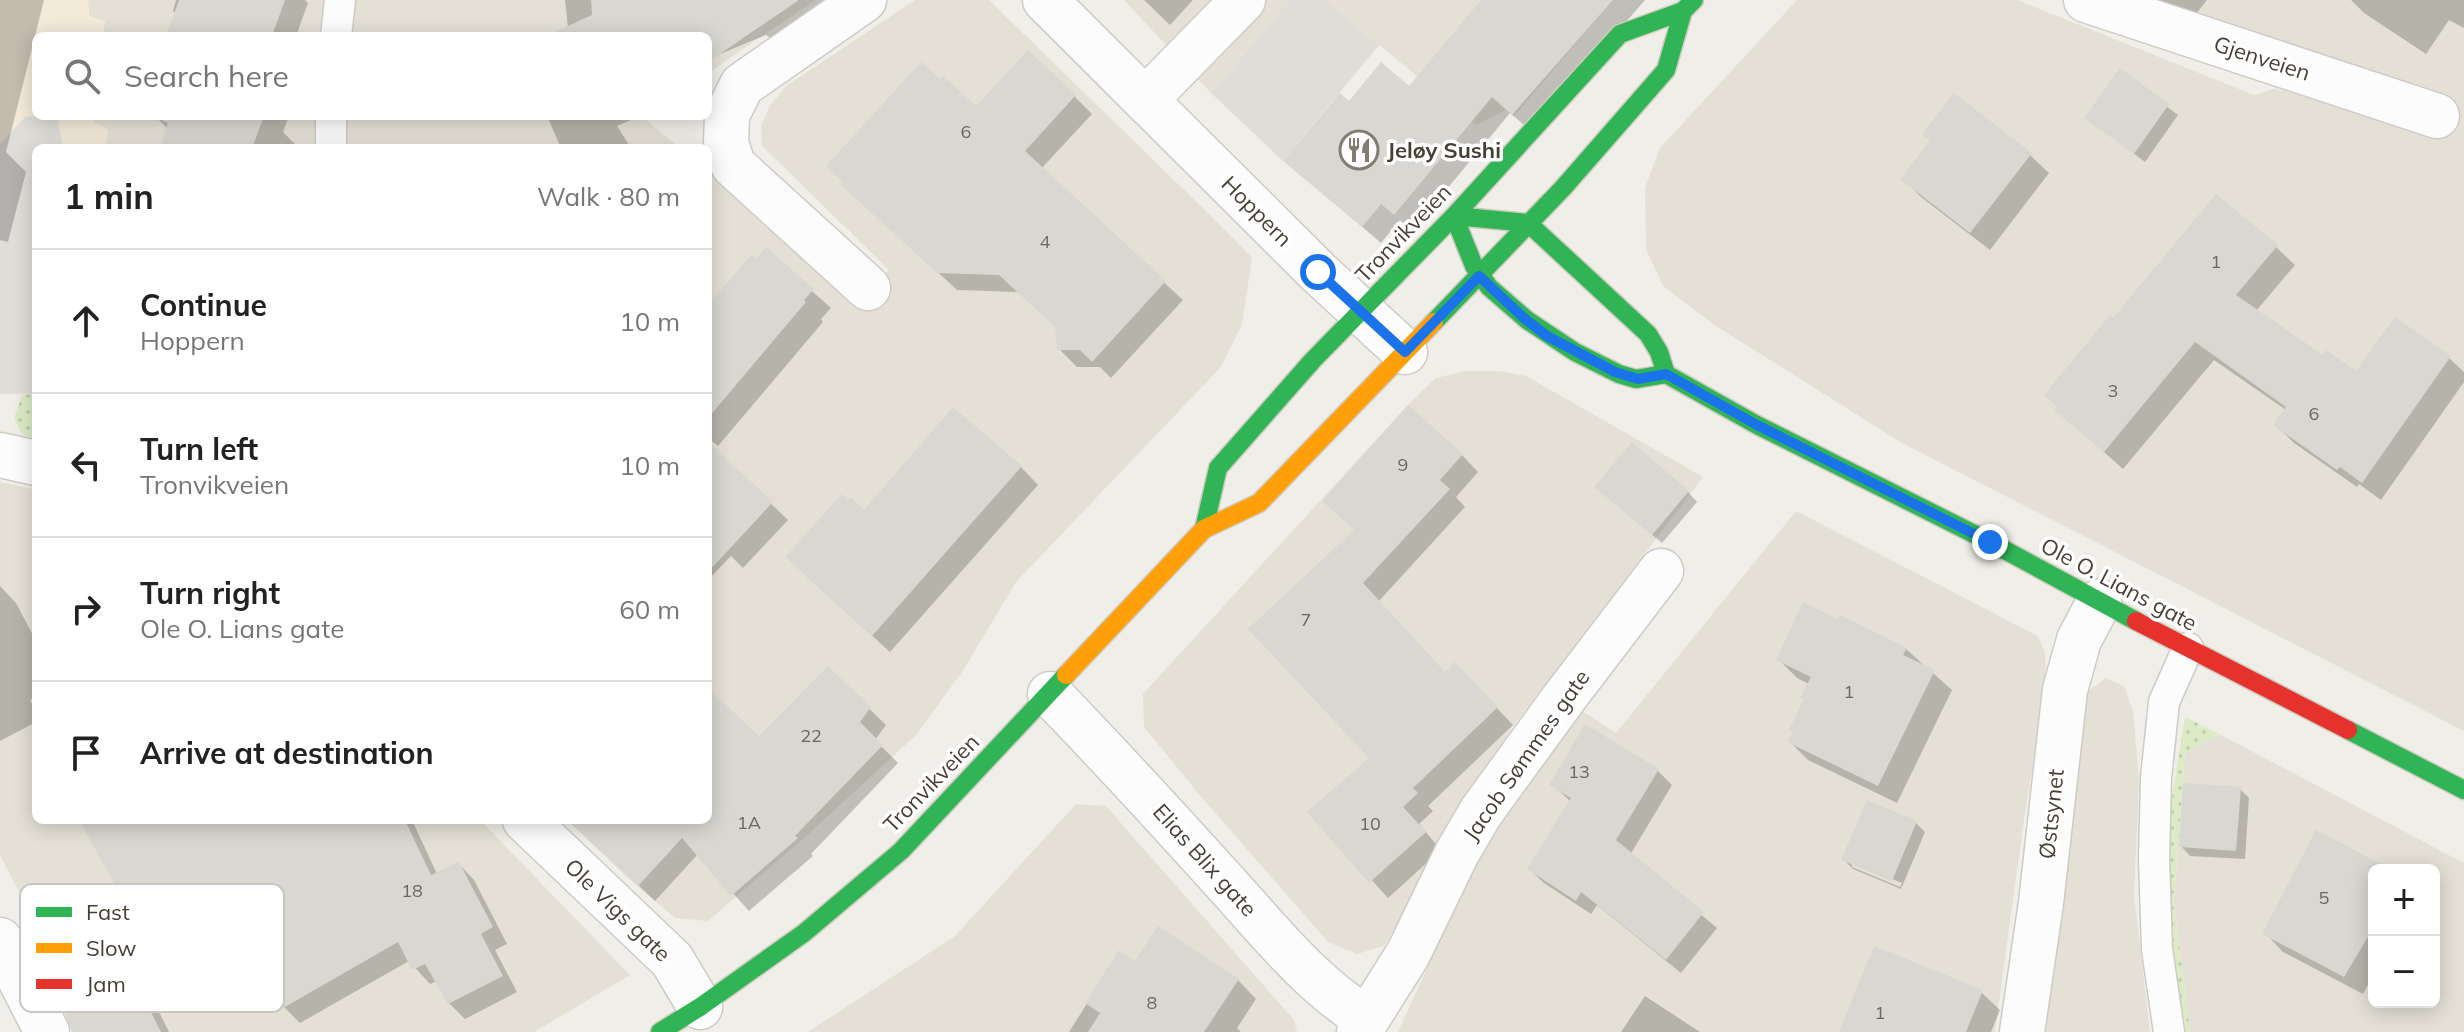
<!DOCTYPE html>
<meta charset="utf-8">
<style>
:root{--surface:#fff;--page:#f2f2f2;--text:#222;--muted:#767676;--line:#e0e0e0}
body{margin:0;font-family:Mulish,sans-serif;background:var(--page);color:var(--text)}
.controls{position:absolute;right:24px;bottom:24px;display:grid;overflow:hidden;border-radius:12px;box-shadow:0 4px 20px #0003}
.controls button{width:72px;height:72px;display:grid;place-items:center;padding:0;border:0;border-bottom:2px solid var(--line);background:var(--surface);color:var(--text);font:40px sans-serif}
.stop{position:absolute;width:24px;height:24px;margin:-18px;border:6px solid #1a73e8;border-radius:50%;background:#fff}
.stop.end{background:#1a73e8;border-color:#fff;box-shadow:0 2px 8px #0008}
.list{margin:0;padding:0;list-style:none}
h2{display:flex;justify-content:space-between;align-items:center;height:104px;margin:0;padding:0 32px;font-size:34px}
h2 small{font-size:26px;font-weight:400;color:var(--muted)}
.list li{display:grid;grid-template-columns:52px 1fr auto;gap:24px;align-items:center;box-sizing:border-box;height:144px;padding:0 32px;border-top:2px solid var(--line)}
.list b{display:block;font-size:30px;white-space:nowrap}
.list p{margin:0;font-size:26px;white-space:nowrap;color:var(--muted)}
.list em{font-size:26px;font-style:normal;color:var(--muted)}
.icon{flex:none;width:44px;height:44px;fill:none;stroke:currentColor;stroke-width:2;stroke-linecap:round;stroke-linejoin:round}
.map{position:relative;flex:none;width:2464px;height:1032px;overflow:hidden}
.search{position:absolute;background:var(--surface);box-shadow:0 4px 20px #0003;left:32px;top:32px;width:680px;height:88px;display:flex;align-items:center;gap:20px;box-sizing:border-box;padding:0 28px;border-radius:12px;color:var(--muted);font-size:30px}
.panel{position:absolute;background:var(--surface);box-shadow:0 4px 20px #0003;left:32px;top:144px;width:680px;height:680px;border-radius:12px}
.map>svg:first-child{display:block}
</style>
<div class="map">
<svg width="2464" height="1032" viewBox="0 0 2464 1032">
<defs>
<pattern id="grass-dots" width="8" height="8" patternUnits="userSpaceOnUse" patternTransform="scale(2)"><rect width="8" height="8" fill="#dcebc6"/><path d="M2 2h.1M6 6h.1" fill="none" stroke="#becbab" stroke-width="1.8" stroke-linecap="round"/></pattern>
</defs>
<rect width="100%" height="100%" fill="#f0eee8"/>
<path fill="#e4e0d5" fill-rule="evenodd" d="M88,0H815L708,73V36H103L105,21L89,17Z
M915,0H989L1217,222L1252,258L1242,324L1221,367L1016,582L964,669L917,734L803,839L708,921L675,918L629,879L567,820H708V172L855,307L889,270L762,146L761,126L770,106L785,87Z
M1124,0H1290L1211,93Z
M1325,0H1613L1514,116L1506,110L1476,125Z
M1797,0H2017L2254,95L2274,89L2319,98L2147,0H2464V731L1902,443L1716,326L1663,286L1646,249L1645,188L1660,148Z
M94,116H641L680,148H105L108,129L93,122Z
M1465,371H1499L1526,376L1703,477L1511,729L1384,946L1357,954L1328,942L1204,800L1144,727L1143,694L1408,405L1436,378Z
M0,482L36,490V820H480L630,975L534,1032H84L71,1006L76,1003L0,855Z
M1796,511L2038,636L2045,652L2046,685L2024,819L1995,1032H1398L1480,852L1514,801L1582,711L1616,733Z
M2106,678L2124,686L2133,711L2139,779L2134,895L2150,1032H2041L2080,732L2088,691Z
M2219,734L2464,863V1032H2190L2174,902L2185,753ZM2374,870H2434V1002H2374Z
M1076,804L1106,806L1294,1020L1297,1032H808L955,936Z"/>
<path fill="#f3eada" d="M0,0H88L89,16L105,21L103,36H36V116H94V122L108,129L105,148H36V393L22,395L0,394Z"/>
<path fill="url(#grass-dots)" d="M36,393V441L21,433L14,418L22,395Z
M2185,717L2219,734L2185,753L2174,902L2190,1032H2181L2167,892V828Z"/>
<path fill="#dfddd8" d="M1290,0H1325L1379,45L1283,161L1211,93Z
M26,116L58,120L63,148H36V393L0,394V144Z"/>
<path fill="#0003" fill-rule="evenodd" d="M0,0H44L6,152L26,172L8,242L0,240Z
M176,0H305L308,3L296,36H168L176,14L173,11Z
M565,0H831L772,40L766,35L708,59V36H562L568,28Z
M1144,0H1193L1170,25Z
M1484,0H1645L1531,131L1510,113L1412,231L1400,220L1381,243L1286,161L1349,104L1409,88Z
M2134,0H2207L2192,19Z
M2351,0H2464V28L2449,20L2426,54L2364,13Z
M2120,71L2178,115L2145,162L2087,118Z
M1074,96L1092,114L1041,169L1183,300L1111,378L1100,367H1077L1059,349L1057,328L1018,292L957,290L862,202L976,109Z
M155,116H289L283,132L296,145L295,148H162L168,129Z
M547,116H640L617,126L631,148H561Z
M2030,155L2049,173L1990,250L1921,197L1903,179Z
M2276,247L2295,265L2256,311L2324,358L2357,374L2449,358L2464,372V382L2381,500L2359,484L2357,487L2294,443L2276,425L2286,410L2214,360L2123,469L2057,410L2113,321Z
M766,250L831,308L821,319L823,322L718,446L708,438V308Z
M1462,455L1478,472L1456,497L1465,507L1379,601L1446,674L1472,682L1513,725L1428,806L1433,811L1419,824L1441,850L1388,898L1310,813L1372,758L1251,629Z
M724,459L788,520L743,568L731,556L708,580V476Z
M1021,467L1038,485L890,652L805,575L864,512Z
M1688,492L1697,502L1662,543L1606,496Z
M0,586L16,603L36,641V697L30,700L36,712V722L0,741Z
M1906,649L1952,690L1897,803L1808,760L1790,742L1809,684L1797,678L1778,659Z
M828,669L886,725L875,740L898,763L811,854L813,856L749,911L698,854L655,901L569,820H708V690L759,739Z
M1657,770L1672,785L1630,855L1717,928L1681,973L1597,905L1591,914L1544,883L1529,869L1571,802L1552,784Z
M2240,789L2249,798L2245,859L2190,856L2181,846Z
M81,820H412L437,874L459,864L474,880L507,944L495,950L517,992L465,1019L449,1003L437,981L430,984L409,961L300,1023L284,1007L231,907L150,947L134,931L116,884Z
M1916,823L1925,832L1901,889L1853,869L1844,860ZM1852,863L1902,883L1900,887L1852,867Z
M2317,833L2385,870H2374V973L2363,994L2283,952L2265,933Z
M1119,953L1135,963L1238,980L1256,999L1237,1028L1241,1032H1069Z
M132,978L151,996L169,1032H73Z
M1981,992L2000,1010L1991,1032H1841Z
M1645,996L1700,1032H1621Z"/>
<path fill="#d9d7d1" d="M179,0H285L272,36H166Z
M591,0H799L708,62V36H559L557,31L592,15Z
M1481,0H1613L1512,115L1492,97L1394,215L1381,204L1362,227L1283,161L1340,93L1349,101L1381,62L1409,86Z
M1028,50L1076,95L1025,151L1166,281L1092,362L1080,350H1057L1055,327L999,275L937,273L841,185L844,183L826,166L921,62L940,79L943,76L976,106Z
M2120,68L2169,104L2134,154L2084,118Z
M1954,93L2032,153L1970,233L1900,179L1930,141L1922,135Z
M264,116L252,148H160L168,123L153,117Z
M2216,194L2278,245L2236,295L2323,355L2326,350L2356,371L2395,317L2451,356L2362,483L2340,467L2337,470L2273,425L2286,407L2195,342L2104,452L2054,410L2057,407L2044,395L2110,315L2113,318Z
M766,247L814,289L804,300L806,302L708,418V305L751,255L756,259Z
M1408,405L1463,454L1440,480L1450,489L1363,583L1445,672L1455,662L1498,707L1413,788L1418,793L1403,807L1426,832L1369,883L1307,812L1369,758L1248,629L1354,530L1322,501Z
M953,407L1022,466L872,636L785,557L842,494L848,500L851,497L864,510Z
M708,442L773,502L708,572Z
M1632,442L1689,491L1652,535L1594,487Z
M1803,602L1837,619L1840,615L1907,648L1903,655L1935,670L1878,786L1787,742L1793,732L1789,730L1804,699L1800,698L1811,677L1776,660Z
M828,666L871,707L860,722L883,745L795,836L798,838L731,896L682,838L638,886L567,820H708V688L759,736Z
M1585,724L1659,769L1616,840L1704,912L1666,960L1581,892L1576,901L1527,869L1571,798L1549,785Z
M2183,783L2241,787L2236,851L2179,847Z
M1867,800L1917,821L1892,881L1841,860Z
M79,820H405L431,875L459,862L493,927L481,934L503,976L448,1004L425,964L412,970L398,942L283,1008L219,890L132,932L109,885L114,883Z
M2316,830L2383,865L2380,870H2374V927L2344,977L2262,934Z
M1158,926L1239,979L1204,1032H1088L1100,1013L1085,1003L1119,950L1135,961Z
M1874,946L1983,990L1966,1032H1839Z
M132,975L161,1032H72L64,1010Z"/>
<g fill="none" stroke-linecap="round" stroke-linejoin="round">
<g stroke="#cecbc6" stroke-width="33">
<path id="lane" d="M336,36L340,0
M331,148V116
M2169,1032L2157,949L2154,858L2156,778L2164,702L2188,648"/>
</g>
<g stroke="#cecbc6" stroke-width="47">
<path id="street" d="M864,0L742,85L727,115L726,143L733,165L868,288
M1045,0L1318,272L1405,352
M2086,0L2437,116
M1146,99L1243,0
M0,455L36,463
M1050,694C1108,754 1165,816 1221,878C1266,927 1309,983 1366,1018
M525,820L672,960L700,1007
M0,940L47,1032
M1359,1032L1408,954L1457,853L1481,812L1564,698L1661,571
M2022,1032L2041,903L2065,690L2079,640L2099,602"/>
</g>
<g stroke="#cfcbbf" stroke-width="21">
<path id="fast" d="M1434,322L1563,188L1666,70L1683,11
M1666,374L1659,352L1648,334L1528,223L1454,216L1474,266L1489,287L1527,320L1575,352L1619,374L1636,379L1666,374L1757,425L1990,542L2136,621
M1204,529L1218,468L1313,360L1454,216L1620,34L1683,11L1694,0
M2348,730L2464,790
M660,1032L700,1007L804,933L901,851L1066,675"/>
</g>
<g stroke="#cfcbbf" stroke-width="21">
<path id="slow" d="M1066,675L1204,529L1259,503L1434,322"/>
</g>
<g stroke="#cfcbbf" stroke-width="21">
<path id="jam" d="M2136,621L2348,730"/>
</g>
<use href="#lane" stroke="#fdfcfc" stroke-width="30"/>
<use href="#street" stroke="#fdfcfc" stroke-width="44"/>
<use href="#fast" stroke="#30b455" stroke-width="18"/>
<use href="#slow" stroke="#ff9f0a" stroke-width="18"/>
<use href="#jam" stroke="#e5322d" stroke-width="18"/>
</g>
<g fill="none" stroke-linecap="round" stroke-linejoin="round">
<path stroke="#1a73e8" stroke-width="10" d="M1318,272L1405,352L1479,276L1525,319L1547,336L1615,372L1638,379L1666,374L1757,425L1990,542"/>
</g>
<defs>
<g id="restaurant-ring" transform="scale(2)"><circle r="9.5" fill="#fff" stroke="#827c73" stroke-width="1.5"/><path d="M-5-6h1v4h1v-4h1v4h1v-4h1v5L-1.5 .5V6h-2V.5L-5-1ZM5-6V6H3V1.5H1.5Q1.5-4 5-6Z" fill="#827c73"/></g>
</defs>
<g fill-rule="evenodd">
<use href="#restaurant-ring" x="1359" y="150"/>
</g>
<g text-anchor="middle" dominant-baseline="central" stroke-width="7" stroke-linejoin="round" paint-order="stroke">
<g font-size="18" fill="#6c665c">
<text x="966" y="131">6</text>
<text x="1045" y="241">4</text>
<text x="2216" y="261">1</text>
<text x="2113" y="390">3</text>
<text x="2314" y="413">6</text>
<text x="1403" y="464">9</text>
<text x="1306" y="619">7</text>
<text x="1849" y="691">1</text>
<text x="811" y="735">22</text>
<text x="1579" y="771">13</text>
<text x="749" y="822">1A</text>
<text x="1370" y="823">10</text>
<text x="412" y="890">18</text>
<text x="2324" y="897">5</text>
<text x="1152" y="1002">8</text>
<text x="1880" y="1012">1</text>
</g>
<g font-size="22" fill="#463f34" stroke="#fff">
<text transform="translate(2262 58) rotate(18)">Gjenveien</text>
<text transform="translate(1257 211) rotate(45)">Hoppern</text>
<text transform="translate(1403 233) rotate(-46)">Tronvikveien</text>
<text transform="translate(2119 584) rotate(28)">Ole O. Lians gate</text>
<text transform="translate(1526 755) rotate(-55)">Jacob Sømmes gate</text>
<text transform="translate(931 783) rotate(-46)">Tronvikveien</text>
<text transform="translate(2051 814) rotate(-84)">Østsynet</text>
<text transform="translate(1205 860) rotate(48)">Elias Blix gate</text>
<text transform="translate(618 910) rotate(44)">Ole Vigs gate</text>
</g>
<g font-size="22" font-weight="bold" fill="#463f34" stroke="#fff" text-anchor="start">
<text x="1387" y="150">Jeløy Sushi</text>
</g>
</g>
<rect x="20" y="884" width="264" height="128" rx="12" fill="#fff" stroke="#c8c5c2" stroke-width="2"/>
<rect x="36" y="907" width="36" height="10" fill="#30b455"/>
<rect x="36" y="943" width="36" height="10" fill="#ff9f0a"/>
<rect x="36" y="979" width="36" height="10" fill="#e5322d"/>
<g font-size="22" fill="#463f34">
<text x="86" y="920">Fast</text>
<text x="86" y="956">Slow</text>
<text x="86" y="992">Jam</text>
</g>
</svg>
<div class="controls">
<button>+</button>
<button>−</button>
</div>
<div class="stop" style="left:1318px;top:272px"></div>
<div class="stop end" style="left:1990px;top:542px"></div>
<div class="search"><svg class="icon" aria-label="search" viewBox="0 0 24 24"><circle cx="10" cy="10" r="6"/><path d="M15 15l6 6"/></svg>Search here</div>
<section class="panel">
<h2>1 min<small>Walk · 80 m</small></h2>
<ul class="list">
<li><svg class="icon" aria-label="ahead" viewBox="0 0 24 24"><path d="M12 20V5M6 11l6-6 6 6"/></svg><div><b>Continue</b><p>Hoppern</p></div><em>10 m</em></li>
<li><svg class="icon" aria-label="left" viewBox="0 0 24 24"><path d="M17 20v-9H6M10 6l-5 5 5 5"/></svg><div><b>Turn left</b><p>Tronvikveien</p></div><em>10 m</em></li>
<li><svg class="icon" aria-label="right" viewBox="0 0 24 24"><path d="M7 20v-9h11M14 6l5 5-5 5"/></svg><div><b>Turn right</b><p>Ole O. Lians gate</p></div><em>60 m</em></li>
<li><svg class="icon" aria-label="arrive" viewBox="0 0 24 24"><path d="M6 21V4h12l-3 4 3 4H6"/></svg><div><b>Arrive at destination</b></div></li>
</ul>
</section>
</div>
